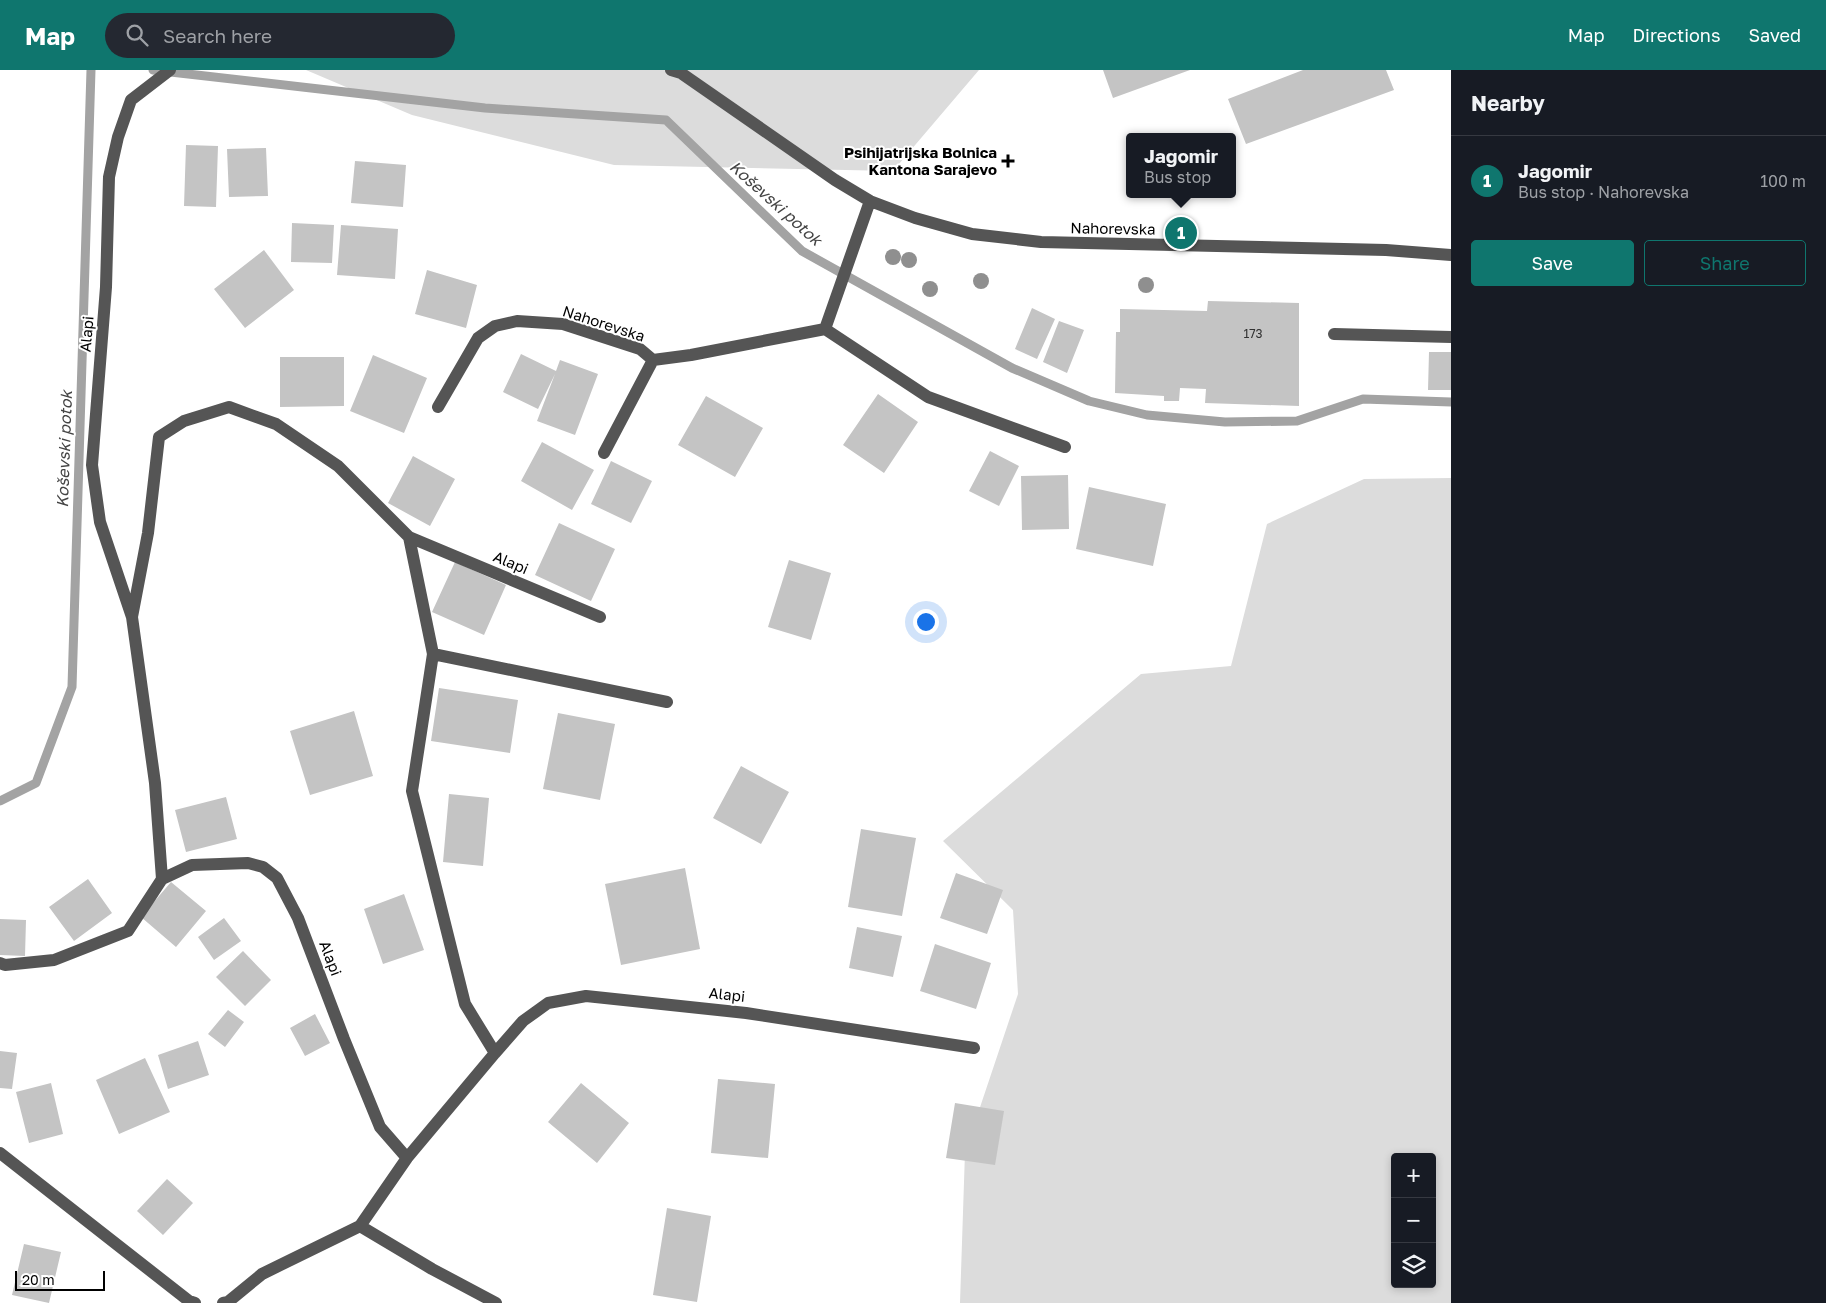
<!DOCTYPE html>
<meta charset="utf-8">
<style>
:root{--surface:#171b24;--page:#242831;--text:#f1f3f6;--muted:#9ea1a6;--line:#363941;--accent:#0f766e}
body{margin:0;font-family:"Golos Text",sans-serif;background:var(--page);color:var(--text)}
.controls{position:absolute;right:15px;bottom:15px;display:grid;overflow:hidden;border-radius:5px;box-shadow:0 2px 8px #0003}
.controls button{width:45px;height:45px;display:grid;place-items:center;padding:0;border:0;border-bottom:1px solid var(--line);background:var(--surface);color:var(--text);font:25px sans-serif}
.scale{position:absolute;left:15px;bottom:12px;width:90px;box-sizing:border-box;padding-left:5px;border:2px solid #000;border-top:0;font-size:14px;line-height:18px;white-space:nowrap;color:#000;-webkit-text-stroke:4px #fff;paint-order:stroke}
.you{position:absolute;left:925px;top:551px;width:18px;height:18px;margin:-12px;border:4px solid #fff;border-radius:50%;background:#1a73e8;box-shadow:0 0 0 8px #1a73e833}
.badge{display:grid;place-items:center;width:32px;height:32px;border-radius:50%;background:var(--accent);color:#fff;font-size:16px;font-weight:700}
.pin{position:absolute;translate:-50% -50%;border:2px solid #fff;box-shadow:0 1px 5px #0006}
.popup{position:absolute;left:1126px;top:63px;width:110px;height:65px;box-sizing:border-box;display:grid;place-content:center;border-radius:5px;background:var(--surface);filter:drop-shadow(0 1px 4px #0005);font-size:16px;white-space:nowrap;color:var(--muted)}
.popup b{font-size:19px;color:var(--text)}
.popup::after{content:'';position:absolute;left:50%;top:100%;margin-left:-10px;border:10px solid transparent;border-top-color:var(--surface)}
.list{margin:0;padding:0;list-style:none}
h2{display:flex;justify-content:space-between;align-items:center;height:65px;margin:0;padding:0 20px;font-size:21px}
h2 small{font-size:16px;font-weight:400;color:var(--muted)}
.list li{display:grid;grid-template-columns:32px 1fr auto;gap:15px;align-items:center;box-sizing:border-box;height:90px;padding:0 20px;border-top:1px solid var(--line)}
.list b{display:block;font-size:19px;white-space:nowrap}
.list p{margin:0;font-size:16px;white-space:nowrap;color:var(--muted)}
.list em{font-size:16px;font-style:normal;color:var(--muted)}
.actions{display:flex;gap:10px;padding:15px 20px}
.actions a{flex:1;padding:11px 0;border:1px solid var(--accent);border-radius:5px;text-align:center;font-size:18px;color:var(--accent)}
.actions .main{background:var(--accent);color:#fff}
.icon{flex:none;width:28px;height:28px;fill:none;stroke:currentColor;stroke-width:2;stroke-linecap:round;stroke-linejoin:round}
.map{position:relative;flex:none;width:1451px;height:1233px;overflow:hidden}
header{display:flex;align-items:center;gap:30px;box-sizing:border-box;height:70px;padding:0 25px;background:var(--accent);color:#fff}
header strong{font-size:24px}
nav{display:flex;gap:28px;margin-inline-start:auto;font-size:18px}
.search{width:350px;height:45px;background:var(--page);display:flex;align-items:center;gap:12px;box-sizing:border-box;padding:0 18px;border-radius:28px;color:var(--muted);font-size:19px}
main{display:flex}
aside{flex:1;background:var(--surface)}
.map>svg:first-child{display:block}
</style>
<header>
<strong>Map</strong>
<div class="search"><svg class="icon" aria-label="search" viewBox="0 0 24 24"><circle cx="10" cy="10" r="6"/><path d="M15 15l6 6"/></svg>Search here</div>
<nav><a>Map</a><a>Directions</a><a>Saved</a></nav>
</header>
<main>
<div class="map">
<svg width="1451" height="1233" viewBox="0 0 1451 1233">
<rect width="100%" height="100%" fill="#fff"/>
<path fill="#dcdcdc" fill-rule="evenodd" d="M306,0H979L893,101L614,95L412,45Z
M1451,408V1233H960L965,1082L1018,924L1013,840L943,771L1141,604L1231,596L1267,454L1364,409ZM1395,1087H1432V1214H1395Z"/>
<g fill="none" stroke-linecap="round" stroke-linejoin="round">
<path stroke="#a3a3a3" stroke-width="9" d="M153,0L485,38L666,50L802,181L1012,298L1089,331L1147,345L1225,352L1297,351L1363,329L1451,332
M0,731L36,713L72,617L91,0"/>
</g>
<path fill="#c4c4c4" d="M1103,0H1190L1113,28Z
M1303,0H1386L1394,20L1246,74L1228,29Z
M186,75L218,76L216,137L184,136Z
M266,78L268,126L229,127L227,79Z
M355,91L406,95L403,137L351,133Z
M292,153L334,155L332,193L291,192Z
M341,155L398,159L395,209L337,205Z
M264,180L294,220L245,258L214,219Z
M427,200L477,215L466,258L415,244Z
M1208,231L1299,233V336L1205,333L1206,319L1180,318L1179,331H1164V326L1115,323L1116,262H1120V239L1207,241Z
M1032,238L1055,249L1037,289L1015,279Z
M1059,251L1084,260L1067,303L1043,292Z
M1429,282H1451V320H1428Z
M521,284L556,301L560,290L598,304L575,365L537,351L555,304L538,339L503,322Z
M373,285L427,308L404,363L350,341Z
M280,287H344V336L280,337Z
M878,324L918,352L884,403L843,375Z
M706,326L763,358L735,407L678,375Z
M542,372L594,400L572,440L521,411Z
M990,381L1019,396L999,436L969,421Z
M413,386L455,409L430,456L388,433Z
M611,391L652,411L631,453L591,434Z
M1068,405L1069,459L1022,460L1021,406Z
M1089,417L1166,434L1153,496L1076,479Z
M559,453L615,479L591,531L535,505Z
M789,490L831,503L811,570L768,557Z
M455,492L506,515L484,565L432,542Z
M439,618L518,630L510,683L431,671Z
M354,641L373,706L310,725L290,661Z
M558,643L615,654L600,730L543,719Z
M741,696L789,722L761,774L713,748Z
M449,724L489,728L483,796L443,792Z
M226,727L237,769L186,782L175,740Z
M861,759L916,768L902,846L848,837Z
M685,798L700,879L621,895L605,814Z
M956,803L1003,820L987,864L940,848Z
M88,809L112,843L74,871L49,837Z
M171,812L206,841L176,877L141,847Z
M404,824L424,880L383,894L364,839Z
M224,848L241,871L214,890L198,867Z
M0,849L26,850L25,886L0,885Z
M857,857L902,866L893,907L849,898Z
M935,874L991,893L976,939L920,921Z
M243,881L271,910L245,936L216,907Z
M228,940L244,952L225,977L208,964Z
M315,944L330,973L305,986L290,958Z
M198,971L209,1005L168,1019L158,985Z
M0,981L17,983L12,1019L0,1018Z
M145,988L170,1042L119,1064L96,1010Z
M718,1009L775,1014L768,1088L711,1083Z
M51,1013L63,1064L29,1073L16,1022Z
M581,1013L629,1053L597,1093L548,1052Z
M955,1033L1004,1041L995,1095L946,1088Z
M167,1109L193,1133L163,1165L137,1141Z
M667,1138L711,1146L697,1232L653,1225Z
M24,1174L61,1182L49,1233L12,1225Z"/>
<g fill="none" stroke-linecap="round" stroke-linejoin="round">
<path stroke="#555" stroke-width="12" d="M671,0L681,3L835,110L870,131L915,148L972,164L1041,172L1386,180L1451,185
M825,259L870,131
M1334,264L1451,267
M438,337L478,268L495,256L517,251L563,254L640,279L653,290L691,285L825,259L928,327L1065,377
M604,383L653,290
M409,467L600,547
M132,547L148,463L159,367L184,351L229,337L276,354L338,396L409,467L433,584L412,721L465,934L495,983L523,951L548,933L586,926L746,943L974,978
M433,584L667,632
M162,809L192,795L248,793L263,797L277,808L298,848L344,969L380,1057L407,1088L495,983
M0,893L5,895L54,890L128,861L162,809L155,713L132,547L100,452L92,395L106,217L109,107L118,67L131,30L170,0
M0,1083L189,1231L195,1233
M407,1088L360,1156L432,1199L496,1233
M223,1233L228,1232L262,1204L360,1156"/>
</g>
<g fill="#8f8f8f">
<circle cx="893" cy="187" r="8"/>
<circle cx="909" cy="190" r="8"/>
<circle cx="981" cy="211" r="8"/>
<circle cx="1146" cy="215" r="8"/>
<circle cx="930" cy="219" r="8"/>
</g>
<path fill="#000" stroke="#fff" stroke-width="2" d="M1005.5 83.5h5v5h5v5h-5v5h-5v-5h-5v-5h5z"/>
<g text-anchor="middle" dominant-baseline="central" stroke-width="4" stroke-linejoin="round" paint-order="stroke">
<g font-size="12" fill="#313131">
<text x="1253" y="263">173</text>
</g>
<g font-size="15" font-weight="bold" fill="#000" stroke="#fff" text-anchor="end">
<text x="997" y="82">Psihijatrijska Bolnica<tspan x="997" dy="17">Kantona Sarajevo</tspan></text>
</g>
<g font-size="15" fill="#000" stroke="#fff">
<text transform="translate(1113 158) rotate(1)">Nahorevska</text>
<text transform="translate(604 253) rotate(18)">Nahorevska</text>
<text transform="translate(86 264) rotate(-85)">Alapi</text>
<text transform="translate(511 492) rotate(23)">Alapi</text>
<text transform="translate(331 888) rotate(69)">Alapi</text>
<text transform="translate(727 924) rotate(6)">Alapi</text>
</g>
<g font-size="16" font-style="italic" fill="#444" stroke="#fff">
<text transform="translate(776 133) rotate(42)">Koševski potok</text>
<text transform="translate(64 379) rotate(-88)">Koševski potok</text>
</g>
</g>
</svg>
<div class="controls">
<button>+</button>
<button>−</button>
<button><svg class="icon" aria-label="layers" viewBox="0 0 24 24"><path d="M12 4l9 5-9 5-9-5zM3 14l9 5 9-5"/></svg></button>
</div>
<div class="scale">20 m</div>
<div class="you"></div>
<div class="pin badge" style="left:1181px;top:163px">1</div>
<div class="popup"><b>Jagomir</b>Bus stop</div>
</div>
<aside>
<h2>Nearby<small></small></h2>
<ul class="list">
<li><span class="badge">1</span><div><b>Jagomir</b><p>Bus stop · Nahorevska</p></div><em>100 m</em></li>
</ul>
<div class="actions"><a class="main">Save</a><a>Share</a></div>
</aside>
</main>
